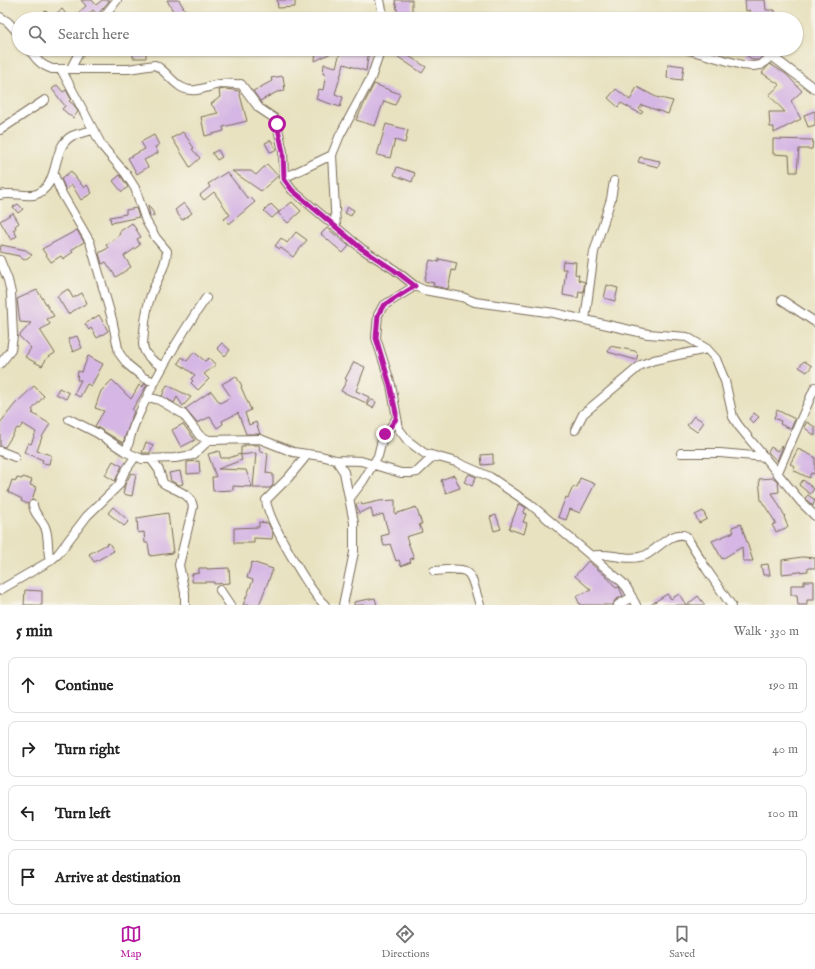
<!DOCTYPE html>
<meta charset="utf-8">
<style>
:root{--surface:#fff;--page:#f6f6f6;--text:#222;--muted:#767676;--line:#e0e0e0;--accent:#b5179e}
body{margin:0;font-family:"IM FELL English",serif;background:var(--page);color:var(--text)}
.stop{position:absolute;width:12px;height:12px;margin:-9px;border:3px solid #b5179e;border-radius:50%;background:#fff}
.stop.end{background:#b5179e;border-color:#fff;box-shadow:0 1px 4px #0008}
.list{margin:0;padding:0;list-style:none}
h2{display:flex;justify-content:space-between;align-items:center;height:52px;margin:0;padding:0 16px;font-size:17px}
h2 small{font-size:13px;font-weight:400;color:var(--muted)}
.list li{display:grid;grid-template-columns:26px 1fr auto;gap:12px;align-items:center;box-sizing:border-box;height:56px;margin:0 8px 8px;padding:0 8px;border:1px solid var(--line);border-radius:8px}
.list b{display:block;font-size:15px;white-space:nowrap}
.list em{font-size:13px;font-style:normal;color:var(--muted)}
.icon{flex:none;width:22px;height:22px;fill:none;stroke:currentColor;stroke-width:2;stroke-linecap:round;stroke-linejoin:round}
.map{position:relative;flex:none;width:815px;height:605px;overflow:hidden}
.search{position:absolute;background:var(--surface);box-shadow:0 1px 3px #0004;left:12px;right:12px;top:12px;height:44px;display:flex;align-items:center;gap:10px;box-sizing:border-box;padding:0 14px;border-radius:22px;color:var(--muted);font-size:15px}
.sheet{height:308px;background:var(--surface)}
nav{display:flex;justify-content:space-around;align-items:center;box-sizing:border-box;height:56px;border-top:1px solid var(--line);background:var(--surface);font-size:11px;color:var(--muted)}
nav a{display:grid;justify-items:center;gap:2px}
nav .on{color:var(--accent)}
.map>svg:first-child{display:block}
</style>
<div class="map">
<svg width="815" height="605" viewBox="0 0 815 605">
<rect width="100%" height="100%" fill="#f7f3e8"/>
<filter id="ink" filterUnits="userSpaceOnUse"><feTurbulence type="fractalNoise" baseFrequency=".025" numOctaves="2"/><feDisplacementMap in="SourceGraphic" scale="8" xChannelSelector="R" yChannelSelector="G"/><feConvolveMatrix kernelMatrix="1 2 1 2 8 2 1 2 1" color-interpolation-filters="sRGB"/></filter>
<filter id="wash" filterUnits="userSpaceOnUse"><feTurbulence type="fractalNoise" baseFrequency=".012" numOctaves="4" result="noise"/><feDisplacementMap in="SourceGraphic" scale="16" xChannelSelector="R" yChannelSelector="G"/><feGaussianBlur stdDeviation="0.9" result="paint"/><feColorMatrix in="noise" values="0 0 0 0 0 0 0 0 0 0 0 0 0 0 0 0 0 1.4 0 .05"/><feComposite in="paint" operator="in"/></filter>
<g filter="url(#wash)">
<rect width="100%" height="100%" fill="#e8e2c1"/>
<g id="blocks">
<path fill="#d5b6e4" d="M81,0H92L96,5L102,0H110L97,15L93,10L83,19L78,13L86,6Z
M167,0H179L185,10L175,15Z
M277,0H295V7L278,8Z
M395,0H412V13L398,14Z
M745,0H765L766,10H775V19H751L750,10L746,11Z
M62,9L70,19H33L46,11L50,18Z
M212,11L216,19H208L205,15Z
M138,49H146V58H133V51L138,50Z
M316,49H339L315,61Z
M341,49H369L366,71L344,64L335,94L343,97L340,107L316,99L319,89L323,90L326,74H323L324,64L336,67Z
M386,49H398L426,67L422,73Z
M750,49H768L759,60H753L746,55Z
M668,64L684,66L682,80L667,78Z
M770,64L786,74L802,91L791,101L801,119L774,133V127H770L769,112H785L769,95L780,85L762,73Z
M283,76L285,91L277,92L260,101L253,91L272,81L271,78Z
M374,84L400,94L395,105L384,101L375,126L356,120Z
M57,85L63,92L66,90L71,99L69,101L74,105L78,112L73,118L62,109L65,106L52,89Z
M637,87L656,97L673,101L668,114L642,105L639,109L643,112L641,114L621,103L618,107L608,98L616,89L630,100Z
M226,89L239,91L247,121L223,127L224,131L205,136L201,117L218,113L211,104L220,97L219,90Z
M815,111V125L808,127L804,115Z
M386,124L408,130L405,143L395,140L390,158L377,155Z
M183,132L194,148L192,149L200,158L190,167L172,138Z
M154,135L159,145L155,147L158,153L144,160L148,167L137,174L128,158L145,149L141,142Z
M773,139L813,140L812,149H799L797,172H790L789,155L773,154Z
M271,140L276,150L270,152L265,143Z
M218,150L222,157L217,160L212,153Z
M640,157L660,161L658,167L638,162Z
M267,164L278,176L261,191L232,171H251L256,175Z
M397,167L415,173L412,182L394,175Z
M71,171L84,188L87,185L92,193L81,200L72,185L66,190L61,179Z
M227,172L248,199L250,197L255,202L229,224L224,219L230,215L214,192L204,200L200,195L210,187L208,184Z
M120,175L128,187L122,192L113,181Z
M292,202L301,211L288,223L278,213Z
M184,203L192,213L182,220L175,210Z
M18,204L23,209L18,213L13,207Z
M271,204L279,212L272,218L264,211Z
M148,205L153,212L154,216L150,217Z
M348,207L354,210L351,216L345,213Z
M136,208L139,217L111,223L110,217L126,214V210Z
M13,213L19,223L15,226L16,228L13,230L17,236L11,240L0,221Z
M132,223L141,237L137,239L140,245L124,256L131,267L116,277L106,262L102,264L99,253L108,248L106,245L120,234L119,232Z
M327,228L349,246L343,253L321,234Z
M77,230L84,242L71,250L73,252L63,259L61,256L51,262L42,249Z
M296,232L307,240L293,257L281,248L280,249L275,246L281,238L287,243Z
M1,245L26,250L32,255L24,260L19,256L0,252Z
M439,259L457,263L455,271L452,270L448,289L433,286L434,283L424,281L430,260L439,262Z
M563,261L576,262L575,274L579,275L578,280L585,282L583,292L579,291L578,298L563,295L566,269H562Z
M607,285L618,288L615,301L604,298Z
M68,289L73,298L82,293L87,303L68,314L57,296Z
M37,290L54,316L47,319L50,324L40,330L55,353L47,358L42,366L25,357L31,348L19,336L31,323L20,322L17,299Z
M99,315L108,331L97,338L91,328L89,330L85,324Z
M77,336L82,348L73,352L68,339Z
M222,343L230,350L225,356L217,348Z
M610,346L635,351L638,354L636,360L608,352Z
M194,352L205,361L209,358L216,365L204,374L209,379L198,390L191,383L193,381L191,379L195,375L178,363L182,357L187,361Z
M88,356L103,364L91,386L87,384L80,397L74,394L81,380H77L78,371L82,372Z
M804,361L812,366L807,372L799,367Z
M354,362L365,367L356,391L369,397L366,403L341,391L347,380L345,379Z
M236,376L242,386L241,387L251,410L245,413L249,425L256,422L260,434H246L238,413L222,421L223,424L217,428L210,417L197,423L185,409L211,391L220,403L231,397L222,384Z
M112,380L131,399L139,385L143,387L144,384L147,385L132,410L134,411L123,443L95,426L104,411L95,408L101,391Z
M167,385L191,397L183,406L177,397L174,403L162,396Z
M34,386L44,396L32,410L34,412L32,413L50,424L42,437L37,451L51,455L49,464L42,463L43,460L24,452L28,443L31,444L36,432L23,424L19,429L17,428L5,447L0,446V423L15,404Z
M59,388L69,393L66,399L56,394Z
M370,399L376,402L373,408L367,405Z
M777,410L795,419L791,429L780,424L781,421L774,418Z
M754,413L759,417L753,423L749,419Z
M694,416L704,422L697,432L687,425Z
M807,422L815,427V436L804,427Z
M183,424L195,440L181,447L172,430Z
M146,442L153,445L150,453H142Z
M244,445H259L260,452L268,453L266,473L273,474V485L270,488H253L256,453L241,455V447H244Z
M782,445L783,446L777,461L768,452L771,447L777,451Z
M798,449L815,457V474L811,473L809,478L793,470L795,466L790,464Z
M219,451L221,458H229L240,454L242,460L218,469L246,470L252,487L233,486V490L213,491L212,477H216L208,454Z
M493,454V464L482,465L481,455Z
M113,461L122,466L115,481L105,475Z
M199,461L200,473L187,474V462Z
M180,471L183,484L179,485L171,481L169,473Z
M131,473L136,474L132,496L123,494L125,485Z
M469,474L476,477L472,486L464,482Z
M454,475L460,488L446,493L441,480Z
M23,477L32,480L30,485L36,487L32,500L28,504L21,501L22,499L8,492L12,480L16,481L17,478L22,479Z
M580,478L595,484L580,513L570,509L566,520L558,517L566,497L568,498L573,487L577,488Z
M774,478L778,482L779,492L772,493L785,516L784,517L788,527L776,532L772,525L776,523L761,500L759,479Z
M803,480L814,489L810,494L799,485Z
M808,495L815,500L813,506L805,498Z
M395,500V514L416,507L422,524H419L422,532L406,537L414,558L410,559L411,562L401,566L399,560L396,561L390,544L384,546L381,536L389,534L383,514L373,517L371,508L359,513L356,504L361,502L362,505L379,501Z
M519,503L526,508L523,513L526,514L523,522L527,523L524,534L509,529Z
M113,507L129,521L124,526L108,513Z
M703,511L707,519L699,523L695,515Z
M168,513L173,553L150,556L148,543H145L144,532L138,533L137,518Z
M496,515L501,529L494,531L490,517Z
M259,522L268,523L273,533L272,539L254,538V543H234V528L259,527Z
M741,524L753,561H743L742,547L722,559L712,541L734,532L732,527Z
M109,543L114,551L94,562L89,554Z
M802,557L815,558V568H808V571L782,574V560Z
M588,561L608,578L616,588L619,587L623,596L615,600L613,605H580L576,596L591,590L575,576Z
M252,562L273,569L259,605H243L253,580L247,578Z
M768,564L770,575H763L761,565Z
M199,568H207V569L229,568L230,583L214,584V582H192V574L199,573Z
M804,581H814V600H807V605H798L797,595H791V585H804Z
M25,590L42,591V605H24Z
M667,594L671,599L679,594L686,605H650Z
M698,596L705,605H687Z
M375,598L377,605H354V602Z"/>
</g>
</g>
<g filter="url(#ink)">
<use href="#blocks" fill-opacity="0" stroke="#786a57" stroke-width="1"/>
<g fill="none" stroke-linecap="round" stroke-linejoin="round">
<g stroke="#786a57" stroke-width="10">
<path id="minor" d="M380,0L384,19
M0,17L8,22L19,34
M102,19L117,0
M29,49C36,59 40,65 52,69H128L155,65C165,70 171,81 181,87C195,95 206,86 220,84C228,82 233,85 241,84L259,108L274,118L277,124L283,152L284,179L292,190L362,249L395,270L415,286L424,290L462,297L475,302L554,313L648,334L687,337L707,349L716,359L725,381L733,417L738,425L801,502L815,516
M685,49L742,65L753,66L761,65L769,58L773,57L815,89
M71,68L81,49
M61,69L102,146L126,174L135,188L146,221L156,238L167,251C166,269 155,281 150,298C145,313 144,329 143,344C144,356 153,361 163,367
M0,130L45,100
M54,175L61,192L90,242L112,319L119,353L128,365L144,378L155,382
M284,176L290,175L332,155
M0,195C13,191 28,199 39,193C61,180 51,147 72,136C78,133 86,132 93,130
M336,227L332,155L340,135L371,78L381,49
M0,260L8,280L11,293L13,336L11,350L0,364
M415,286L383,306L378,315L376,338L391,385L399,429L408,441L424,453L456,462L490,477L530,504L622,582L627,588L636,605
M782,300L815,322
M585,320L594,252L611,199L614,181
M148,397L159,400L183,414L200,436L209,440L260,439L293,452L321,456L336,460L361,461L401,473H411L417,472L434,456
M69,419L97,433L126,452L142,459L175,458L193,455L209,440
M575,430L583,414L641,365L654,360L707,349
M0,451L15,457
M126,452C129,443 131,432 135,423C154,379 179,337 206,298
M681,453H720L765,457
M308,454L289,477L266,500C268,520 310,592 325,605
M151,459L159,470L163,483C173,490 191,492 193,507L179,565L185,593V605
M336,460L344,472L354,523V552L343,605
M778,472L815,387
M350,498L363,481L378,456L382,440L396,419
M33,505C34,516 44,520 46,530C49,540 47,550 50,561
M591,556C609,551 627,563 646,555C658,549 672,530 686,536L707,570L731,605
M434,571C474,567 468,568 480,605
M0,590L50,561L58,554L87,516L119,485L124,473L135,457
M220,590L230,605
M618,605L632,597"/>
</g>
<use href="#minor" stroke="#fff" stroke-width="8"/>
</g>
</g>
<g fill="none" stroke-linecap="round" stroke-linejoin="round" filter="url(#ink)">
<path stroke="#b5179e" stroke-width="5" d="M277,124L283,152L284,179L292,190L362,249L394,270L415,286L383,306L378,315L376,338L390,385L396,413V419L385,434"/>
</g>
</svg>
<div class="stop" style="left:277px;top:124px"></div>
<div class="stop end" style="left:385px;top:434px"></div>
<div class="search"><svg class="icon" aria-label="search" viewBox="0 0 24 24"><circle cx="10" cy="10" r="6"/><path d="M15 15l6 6"/></svg>Search here</div>
</div>
<section class="sheet">
<h2>5 min<small>Walk · 330 m</small></h2>
<ul class="list">
<li><svg class="icon" aria-label="ahead" viewBox="0 0 24 24"><path d="M12 20V5M6 11l6-6 6 6"/></svg><div><b>Continue</b></div><em>190 m</em></li>
<li><svg class="icon" aria-label="right" viewBox="0 0 24 24"><path d="M7 20v-9h11M14 6l5 5-5 5"/></svg><div><b>Turn right</b></div><em>40 m</em></li>
<li><svg class="icon" aria-label="left" viewBox="0 0 24 24"><path d="M17 20v-9H6M10 6l-5 5 5 5"/></svg><div><b>Turn left</b></div><em>100 m</em></li>
<li><svg class="icon" aria-label="arrive" viewBox="0 0 24 24"><path d="M6 21V4h12l-3 4 3 4H6"/></svg><div><b>Arrive at destination</b></div></li>
</ul>
</section>
<nav>
<a class="on"><svg class="icon" aria-label="map" viewBox="0 0 24 24"><path d="M3 6l6-2 6 2 6-2v14l-6 2-6-2-6 2zM9 4v14M15 6v14"/></svg>Map</a>
<a><svg class="icon" aria-label="directions" viewBox="0 0 24 24"><path d="M12 3l9 9-9 9-9-9zM9 14v-3h6M13 9l2 2-2 2"/></svg>Directions</a>
<a><svg class="icon" aria-label="saved" viewBox="0 0 24 24"><path d="M7 4h10v16l-5-4-5 4z"/></svg>Saved</a>
</nav>
